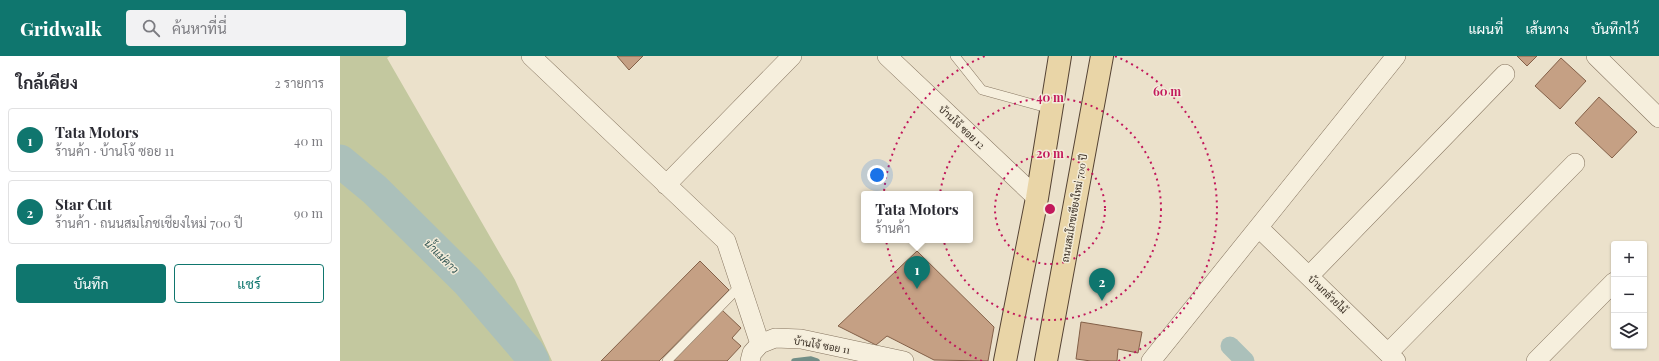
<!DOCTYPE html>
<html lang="th">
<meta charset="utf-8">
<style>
:root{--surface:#fff;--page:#f2f2f3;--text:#2b2b33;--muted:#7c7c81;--line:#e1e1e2;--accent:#0f766e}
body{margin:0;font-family:"Playfair Display",Sarabun,serif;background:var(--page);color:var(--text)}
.controls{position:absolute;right:12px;bottom:12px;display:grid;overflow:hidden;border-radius:4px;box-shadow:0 1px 3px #0004}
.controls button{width:36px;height:36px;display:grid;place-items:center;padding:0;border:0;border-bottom:1px solid var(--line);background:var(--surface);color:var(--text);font:20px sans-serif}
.you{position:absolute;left:537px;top:119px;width:14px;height:14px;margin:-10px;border:3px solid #fff;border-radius:50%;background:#1a73e8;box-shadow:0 0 0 6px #1a73e833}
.badge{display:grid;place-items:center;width:26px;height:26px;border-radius:50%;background:var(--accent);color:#fff;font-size:13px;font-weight:700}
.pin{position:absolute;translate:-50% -33px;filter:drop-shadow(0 1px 2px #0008)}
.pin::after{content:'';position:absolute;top:21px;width:14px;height:12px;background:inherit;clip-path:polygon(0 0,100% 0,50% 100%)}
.popup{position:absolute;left:521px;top:135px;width:112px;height:52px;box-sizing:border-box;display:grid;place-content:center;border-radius:4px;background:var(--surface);filter:drop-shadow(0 1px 3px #0005);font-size:13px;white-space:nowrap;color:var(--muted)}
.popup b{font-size:15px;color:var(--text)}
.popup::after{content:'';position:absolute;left:50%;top:100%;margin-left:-8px;border:8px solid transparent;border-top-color:var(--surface)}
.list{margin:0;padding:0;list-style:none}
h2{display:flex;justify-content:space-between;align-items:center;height:52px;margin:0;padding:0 16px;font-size:17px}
h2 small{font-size:13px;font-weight:400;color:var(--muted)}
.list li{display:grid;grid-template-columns:26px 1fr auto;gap:12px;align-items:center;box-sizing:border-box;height:64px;margin:0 8px 8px;padding:0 8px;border:1px solid var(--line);border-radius:4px}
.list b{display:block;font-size:15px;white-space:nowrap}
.list p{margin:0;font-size:13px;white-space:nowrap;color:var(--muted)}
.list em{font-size:13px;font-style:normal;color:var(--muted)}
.actions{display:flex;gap:8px;padding:12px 16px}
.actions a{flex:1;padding:9px 0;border:1px solid var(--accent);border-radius:4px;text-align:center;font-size:14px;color:var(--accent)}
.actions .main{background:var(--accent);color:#fff}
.icon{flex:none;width:22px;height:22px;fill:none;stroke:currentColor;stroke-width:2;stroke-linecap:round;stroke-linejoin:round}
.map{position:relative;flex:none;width:1319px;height:305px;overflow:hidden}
header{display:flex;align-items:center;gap:24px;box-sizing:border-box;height:56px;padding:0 20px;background:var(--accent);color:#fff}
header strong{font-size:19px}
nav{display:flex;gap:22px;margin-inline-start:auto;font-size:14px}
.search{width:280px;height:36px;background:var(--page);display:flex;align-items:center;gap:10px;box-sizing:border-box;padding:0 14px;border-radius:4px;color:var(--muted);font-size:15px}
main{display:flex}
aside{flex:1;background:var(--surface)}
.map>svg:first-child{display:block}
</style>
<header>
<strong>Gridwalk</strong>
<div class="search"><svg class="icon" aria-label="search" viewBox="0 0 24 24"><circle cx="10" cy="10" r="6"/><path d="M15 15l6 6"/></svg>ค้นหาที่นี่</div>
<nav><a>แผนที่</a><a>เส้นทาง</a><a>บันทึกไว้</a></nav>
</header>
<main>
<aside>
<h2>ใกล้เคียง<small>2 รายการ</small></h2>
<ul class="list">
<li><span class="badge">1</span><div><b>Tata Motors</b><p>ร้านค้า · บ้านโจ้ ซอย 11</p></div><em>40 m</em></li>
<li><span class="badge">2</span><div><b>Star Cut</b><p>ร้านค้า · ถนนสมโภชเชียงใหม่ 700 ปี</p></div><em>90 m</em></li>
</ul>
<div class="actions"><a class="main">บันทึก</a><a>แชร์</a></div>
</aside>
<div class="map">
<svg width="1319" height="305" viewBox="0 0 1319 305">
<rect width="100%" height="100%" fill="#ebe1cb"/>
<path fill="#c3c89f" d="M0,0H50L47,2L175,224L212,305H0Z"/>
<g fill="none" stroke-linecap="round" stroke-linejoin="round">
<path stroke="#728e87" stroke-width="5.5" d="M454,305L471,303L477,305"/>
<path stroke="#abc0ba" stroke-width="19" d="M890,290L905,305"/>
<path stroke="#abc0ba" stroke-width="33" d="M0,105L35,134L128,226L188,296L193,305"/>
</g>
<path fill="#c5a084" stroke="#836048" d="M277,0H303L289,14Z
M1177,0H1197L1187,10Z
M1221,2L1246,25L1220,53L1195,30Z
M1259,41L1297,76L1272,102L1235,67Z
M577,195L654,271L648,305L594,304L547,280L536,289L498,270Z
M360,205L389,234L319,305H261Z
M382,254L401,272L392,282L401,290L387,305H333Z
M741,266L802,276L798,297L778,293L777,305H751L736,303Z"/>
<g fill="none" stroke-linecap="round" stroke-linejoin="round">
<g stroke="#867560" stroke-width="10">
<path id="lane" d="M615,0L642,34L711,53
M327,305L401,229"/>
</g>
<g stroke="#867560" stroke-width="20">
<path id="street" d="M191,0L386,185L420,288
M547,0L697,142
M1256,0L1319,62
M326,129L452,0
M919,172L1056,305
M969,220L1165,18
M1048,297L1235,107
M410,305L412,297L420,288L435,282L461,283L564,305
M811,305L1056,0
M1196,305L1274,226"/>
</g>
<g stroke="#554334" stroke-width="24">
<path id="primary" d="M665,305L697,142L720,0
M706,305L762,0"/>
</g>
<use href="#lane" stroke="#f6efdd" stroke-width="9"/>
<use href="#street" stroke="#f6efdd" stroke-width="19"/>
<use href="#primary" stroke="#e9d5a7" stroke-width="22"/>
</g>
<g fill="none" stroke="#c2185b" stroke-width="2" stroke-dasharray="2 4">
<circle cx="710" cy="153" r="55"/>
<circle cx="710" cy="153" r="111"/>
<path d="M642 305A166 166 0 0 1 645 0M775 0A166 166 0 0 1 778 305"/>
</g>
<g text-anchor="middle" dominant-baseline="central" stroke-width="3" stroke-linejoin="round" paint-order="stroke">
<g font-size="10" fill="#382d22" stroke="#f3ecda">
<text transform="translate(622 71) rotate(43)">บ้านโจ้ ซอย 12</text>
<text transform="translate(734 152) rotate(-80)">ถนนสมโภชเชียงใหม่ 700 ปี</text>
<text transform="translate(988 238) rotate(44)">บ้านกล้วยไม้</text>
<text transform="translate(482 289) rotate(10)">บ้านโจ้ ซอย 11</text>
</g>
<g font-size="11" font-style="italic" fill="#335754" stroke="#f3ecda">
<text transform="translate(102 200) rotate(45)">น้ำแม่คาว</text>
</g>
</g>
<circle cx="710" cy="153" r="6" fill="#c2185b" stroke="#f3ecda" stroke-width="2"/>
<g font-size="12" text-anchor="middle" font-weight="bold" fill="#c2185b" stroke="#f3ecda" stroke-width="3" stroke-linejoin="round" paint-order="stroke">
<text x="827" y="40">60 m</text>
<text x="710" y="46">40 m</text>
<text x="710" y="102">20 m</text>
</g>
</svg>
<div class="controls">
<button>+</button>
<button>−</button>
<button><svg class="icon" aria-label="layers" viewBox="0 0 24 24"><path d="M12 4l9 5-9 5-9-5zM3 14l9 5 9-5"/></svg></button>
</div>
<div class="you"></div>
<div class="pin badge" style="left:577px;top:233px">1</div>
<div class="popup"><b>Tata Motors</b>ร้านค้า</div>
<div class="pin badge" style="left:762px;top:245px">2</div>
</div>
</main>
